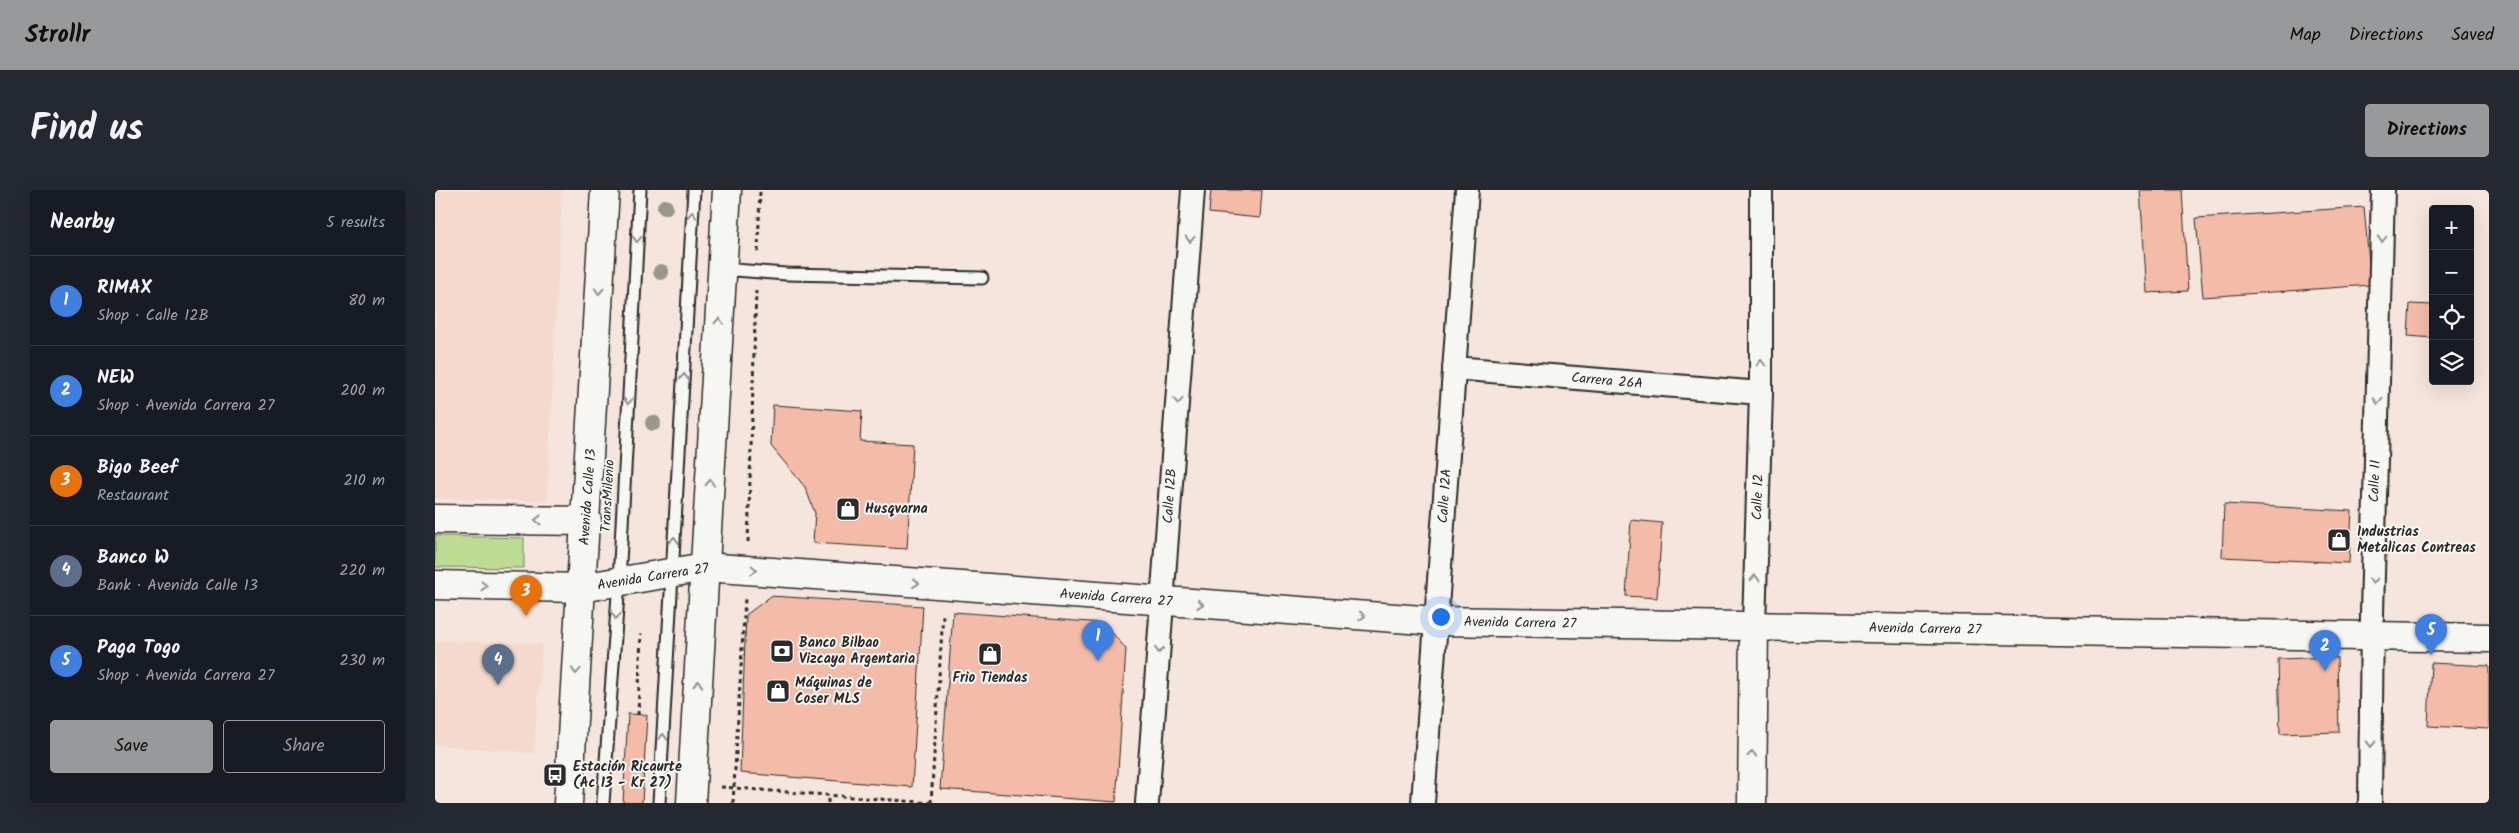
<!DOCTYPE html>
<meta charset="utf-8">
<style>
:root{--surface:#171b24;--page:#242831;--text:#f1f3f6;--muted:#9ea1a6;--line:#363941;--accent:#98999b}
body{margin:0;font-family:Kalam,sans-serif;background:var(--page);color:var(--text)}
.controls{position:absolute;right:15px;top:15px;display:grid;overflow:hidden;border-radius:5px;box-shadow:0 5px 20px #0002}
.controls button{width:45px;height:45px;display:grid;place-items:center;padding:0;border:0;border-bottom:1px solid var(--line);background:var(--surface);color:var(--text);font:25px sans-serif}
.you{position:absolute;left:1005px;top:426px;width:18px;height:18px;margin:-12px;border:4px solid #fff;border-radius:50%;background:#1a73e8;box-shadow:0 0 0 8px #1a73e833}
.badge{display:grid;place-items:center;width:32px;height:32px;border-radius:50%;background:var(--accent);color:#fff;font-size:16px;font-weight:700}
.pin{position:absolute;translate:-50% -41px;filter:drop-shadow(0 1px 2px #0008)}
.pin::after{content:'';position:absolute;top:26px;width:18px;height:15px;background:inherit;clip-path:polygon(0 0,100% 0,50% 100%)}
.list{margin:0;padding:0;list-style:none}
h2{display:flex;justify-content:space-between;align-items:center;height:65px;margin:0;padding:0 20px;font-size:21px}
h2 small{font-size:16px;font-weight:400;color:var(--muted)}
.list li{display:grid;grid-template-columns:32px 1fr auto;gap:15px;align-items:center;box-sizing:border-box;height:90px;padding:0 20px;border-top:1px solid var(--line)}
.list b{display:block;font-size:19px;white-space:nowrap}
.list p{margin:0;font-size:16px;white-space:nowrap;color:var(--muted)}
.list em{font-size:16px;font-style:normal;color:var(--muted)}
.actions{display:flex;gap:10px;padding:15px 20px}
.actions a{flex:1;padding:11px 0;border:1px solid var(--accent);border-radius:5px;text-align:center;font-size:18px;color:var(--accent)}
.actions .main{background:var(--accent);color:#111}
.icon{flex:none;width:28px;height:28px;fill:none;stroke:currentColor;stroke-width:2;stroke-linecap:round;stroke-linejoin:round}
.map{position:relative;flex:none;width:2054px;height:613px;overflow:hidden;border-radius:5px}
header{display:flex;align-items:center;gap:30px;box-sizing:border-box;height:70px;padding:0 25px;background:var(--accent);color:#111}
header strong{font-size:24px}
nav{display:flex;gap:28px;margin-inline-start:auto;font-size:18px}
.intro{display:flex;align-items:center;justify-content:space-between;box-sizing:border-box;height:120px;padding:0 30px}
h1{margin:0;font-size:35px}
.button{padding:12px 22px;border-radius:5px;background:var(--accent);color:#111;font-size:18px;font-weight:700}
main{display:flex;gap:30px;padding:0 30px}
aside{flex:1;background:var(--surface);border-radius:5px;box-shadow:0 5px 20px #0002}
.map>svg:first-child{display:block}
</style>
<header>
<strong>Strollr</strong>
<nav><a>Map</a><a>Directions</a><a>Saved</a></nav>
</header>
<div class="intro"><h1>Find us</h1><a class="button">Directions</a></div>
<main>
<aside>
<h2>Nearby<small>5 results</small></h2>
<ul class="list">
<li><span class="badge" style="background:#3f7fe0">1</span><div><b>RIMAX</b><p>Shop · Calle 12B</p></div><em>80 m</em></li>
<li><span class="badge" style="background:#3f7fe0">2</span><div><b>NEW</b><p>Shop · Avenida Carrera 27</p></div><em>200 m</em></li>
<li><span class="badge" style="background:#e8710a">3</span><div><b>Bigo Beef</b><p>Restaurant</p></div><em>210 m</em></li>
<li><span class="badge" style="background:#5c6f8a">4</span><div><b>Banco W</b><p>Bank · Avenida Calle 13</p></div><em>220 m</em></li>
<li><span class="badge" style="background:#3f7fe0">5</span><div><b>Paga Togo</b><p>Shop · Avenida Carrera 27</p></div><em>230 m</em></li>
</ul>
<div class="actions"><a class="main">Save</a><a>Share</a></div>
</aside>
<div class="map">
<svg width="2054" height="613" viewBox="0 0 2054 613">
<rect width="100%" height="100%" fill="#f5e5dc"/>
<filter id="ink" filterUnits="userSpaceOnUse"><feTurbulence type="fractalNoise" baseFrequency=".02" numOctaves="2"/><feDisplacementMap in="SourceGraphic" scale="10" xChannelSelector="R" yChannelSelector="G"/><feConvolveMatrix kernelMatrix="1 2 1 2 8 2 1 2 1" color-interpolation-filters="sRGB"/></filter>
<g filter="url(#ink)">
<path fill="#f5d9cc" d="M0,0H127L112,311L0,308Z
M0,451L107,454L99,563L0,555Z"/>
<path fill="#bedb93" stroke="#74835f" d="M0,346L89,348V378L0,377Z"/>
<path fill="#f4bca8" stroke="#2b2b2b" d="M776,0H827L825,28L774,23Z
M1705,0H1747L1753,101L1712,103Z
M1929,17L1936,95L1768,107L1761,28Z
M1975,114L1998,115V148L1973,146Z
M338,215L427,221L425,251L478,254L472,359L378,353L380,323L370,297L336,256Z
M1789,314L1917,321L1914,373L1787,367Z
M1196,330L1227,333L1222,408L1191,406Z
M336,406L488,416L477,597L305,583L311,425Z
M518,422L669,433L691,459L681,612L505,599Z
M1902,467L1904,542L1845,544L1843,469Z
M1996,473L2054,476V539L1993,536Z
M193,524L212,525L207,613H188Z"/>
<g fill="none" stroke-linecap="round" stroke-linejoin="round">
<g stroke="#2b2b2b" stroke-width="15">
<path id="service" d="M287,79L351,84L547,88
M168,613L184,391L205,0
M224,613L259,0"/>
</g>
<g stroke="#2b2b2b" stroke-width="26">
<path id="minor" d="M1019,178L1326,203
M1319,436L1326,203V0
M712,613L758,0
M988,613L1032,0
M1935,613L1937,423L1948,0"/>
</g>
<g stroke="#2b2b2b" stroke-width="31">
<path id="tertiary" d="M1317,613L1319,436"/>
</g>
<g stroke="#2b2b2b" stroke-width="31">
<path id="secondary" d="M0,329L152,331
M0,395L146,398L270,377L1001,431L2054,448"/>
</g>
<g stroke="#2b2b2b" stroke-width="31">
<path id="primary" d="M133,613L170,0
M256,613L292,0"/>
</g>
<path stroke="#2b2b2b" stroke-width="3" stroke-dasharray="4 4" stroke-linecap="butt" d="M323,62L325,0
M313,352L321,101
M203,525L206,444
M286,597L497,613
M298,613L310,408
M393,613V605
M496,613L508,424"/>
<use href="#service" stroke="#f6f6f2" stroke-width="11"/>
<use href="#minor" stroke="#f6f6f2" stroke-width="22"/>
<use href="#tertiary" stroke="#f6f6f2" stroke-width="28"/>
<use href="#secondary" stroke="#f6f6f2" stroke-width="28"/>
<use href="#primary" stroke="#f6f6f2" stroke-width="28"/>
</g>
<g fill="#9a9789">
<circle cx="230" cy="17" r="8"/>
<circle cx="226" cy="82" r="8"/>
<circle cx="218" cy="233" r="8"/>
</g>
<defs><path id="oneway-chevron" d="M-2-3.5L2.5 0L-2 3.5" fill="none" stroke-width="1.6" stroke-linecap="round" stroke-linejoin="round" transform="scale(1.25)"/></defs>
<g stroke="#90908e">
<use href="#oneway-chevron" transform="translate(257 25) rotate(-87)"/>
<use href="#oneway-chevron" transform="translate(202 49) rotate(93)"/>
<use href="#oneway-chevron" transform="translate(755 49) rotate(94)"/>
<use href="#oneway-chevron" transform="translate(1947 49) rotate(92)"/>
<use href="#oneway-chevron" transform="translate(164 101) rotate(93)"/>
<use href="#oneway-chevron" transform="translate(284 131) rotate(-87)"/>
<use href="#oneway-chevron" transform="translate(1326 173) rotate(-90)"/>
<use href="#oneway-chevron" transform="translate(249 187) rotate(-87)"/>
<use href="#oneway-chevron" transform="translate(193 211) rotate(93)"/>
<use href="#oneway-chevron" transform="translate(743 211) rotate(94)"/>
<use href="#oneway-chevron" transform="translate(1943 211) rotate(92)"/>
<use href="#oneway-chevron" transform="translate(275 293) rotate(-87)"/>
<use href="#oneway-chevron" transform="translate(103 330) rotate(-179)"/>
<use href="#oneway-chevron" transform="translate(239 350) rotate(-86)"/>
<use href="#oneway-chevron" transform="translate(319 380) rotate(4)"/>
<use href="#oneway-chevron" transform="translate(1320 388) rotate(-88)"/>
<use href="#oneway-chevron" transform="translate(1938 391) rotate(92)"/>
<use href="#oneway-chevron" transform="translate(481 393) rotate(4)"/>
<use href="#oneway-chevron" transform="translate(49 396) rotate(1)"/>
<use href="#oneway-chevron" transform="translate(765 414) rotate(4)"/>
<use href="#oneway-chevron" transform="translate(181 426) rotate(95)"/>
<use href="#oneway-chevron" transform="translate(927 426) rotate(4)"/>
<use href="#oneway-chevron" transform="translate(724 460) rotate(94)"/>
<use href="#oneway-chevron" transform="translate(141 481) rotate(94)"/>
<use href="#oneway-chevron" transform="translate(263 494) rotate(-87)"/>
<use href="#oneway-chevron" transform="translate(228 547) rotate(-87)"/>
<use href="#oneway-chevron" transform="translate(1936 554) rotate(91)"/>
<use href="#oneway-chevron" transform="translate(1317 564) rotate(-89)"/>
</g>
</g>
<defs>
<g id="shop-square" transform="scale(1.25)"><rect x="-9" y="-9" width="18" height="18" rx="4" fill="#2b2b2b" stroke="#f6f6f2"/><path d="M-5-2.5h2.3a2.7 3.5 0 0 1 5.4 0H5L5.5 6h-11ZM-1.5-2.5h3a1.5 2.3 0 0 0-3 0Z" fill="#fff"/></g>
<g id="bank-square" transform="scale(1.25)"><rect x="-9" y="-9" width="18" height="18" rx="4" fill="#2b2b2b" stroke="#f6f6f2"/><path d="M-6-4H6V4H-6ZM0-2.3a2.3 2.3 0 1 0 0 4.6a2.3 2.3 0 1 0 0-4.6Z" fill="#fff"/></g>
<g id="bus-square" transform="scale(1.25)"><rect x="-9" y="-9" width="18" height="18" rx="4" fill="#2b2b2b" stroke="#f6f6f2"/><path d="M-5-6H5V4H4V6H2V4H-2V6H-4V4H-5ZM-3.5-4V0h7V-4ZM-3.5 1.2v1.5H-2V1.2ZM2 1.2v1.5H3.5V1.2Z" fill="#fff"/></g>
</defs>
<g fill-rule="evenodd">
<use href="#shop-square" x="413" y="319"/>
<use href="#shop-square" x="1904" y="350"/>
<use href="#bank-square" x="347" y="461"/>
<use href="#shop-square" x="555" y="464"/>
<use href="#shop-square" x="343" y="501"/>
<use href="#bus-square" x="120" y="585"/>
</g>
<g text-anchor="middle" dominant-baseline="central" stroke-width="4" stroke-linejoin="round" paint-order="stroke">
<g font-size="14" fill="#2b2b2b" stroke="#f6f6f2">
<text transform="translate(1172 191) rotate(5)">Carrera 26A</text>
<text transform="translate(1940 291) rotate(-88)">Calle 11</text>
<text transform="translate(173 306) rotate(-87)">TransMilenio</text>
<text transform="translate(735 306) rotate(-86)">Calle 12B</text>
<text transform="translate(1010 306) rotate(-86)">Calle 12A</text>
<text transform="translate(153 307) rotate(-86)">Avenida Calle 13</text>
<text transform="translate(1323 307) rotate(-88)">Calle 12</text>
<text transform="translate(218 387) rotate(-9)">Avenida Carrera 27</text>
<text transform="translate(681 408) rotate(4)">Avenida Carrera 27</text>
<text transform="translate(1085 433) rotate(1)">Avenida Carrera 27</text>
<text transform="translate(1490 439) rotate(1)">Avenida Carrera 27</text>
</g>
<g font-size="14" font-weight="bold" fill="#2b2b2b" stroke="#f6f6f2" text-anchor="start">
<text x="430" y="319">Husqvarna</text>
<text x="1922" y="342">Industrias<tspan x="1922" dy="16">Metalicas Contreas</tspan></text>
<text x="364" y="453">Banco Bilbao<tspan x="364" dy="16">Vizcaya Argentaria</tspan></text>
<text x="555" y="488" text-anchor="middle">Frio Tiendas</text>
<text x="360" y="493">Máquinas de<tspan x="360" dy="16">Coser MLS</tspan></text>
<text x="138" y="577">Estación Ricaurte<tspan x="138" dy="16">(Ac 13 - Kr 27)</tspan></text>
</g>
</g>
</svg>
<div class="controls">
<button>+</button>
<button>−</button>
<button><svg class="icon" aria-label="locate" viewBox="0 0 24 24"><circle cx="12" cy="12" r="6"/><path d="M12 2v4M12 18v4M2 12h4M18 12h4"/></svg></button>
<button><svg class="icon" aria-label="layers" viewBox="0 0 24 24"><path d="M12 4l9 5-9 5-9-5zM3 14l9 5 9-5"/></svg></button>
</div>
<div class="you"></div>
<div class="pin badge" style="left:663px;top:471px;background:#3f7fe0">1</div>
<div class="pin badge" style="left:1890px;top:481px;background:#3f7fe0">2</div>
<div class="pin badge" style="left:91px;top:426px;background:#e8710a">3</div>
<div class="pin badge" style="left:63px;top:495px;background:#5c6f8a">4</div>
<div class="pin badge" style="left:1996px;top:465px;background:#3f7fe0">5</div>
</div>
</main>
